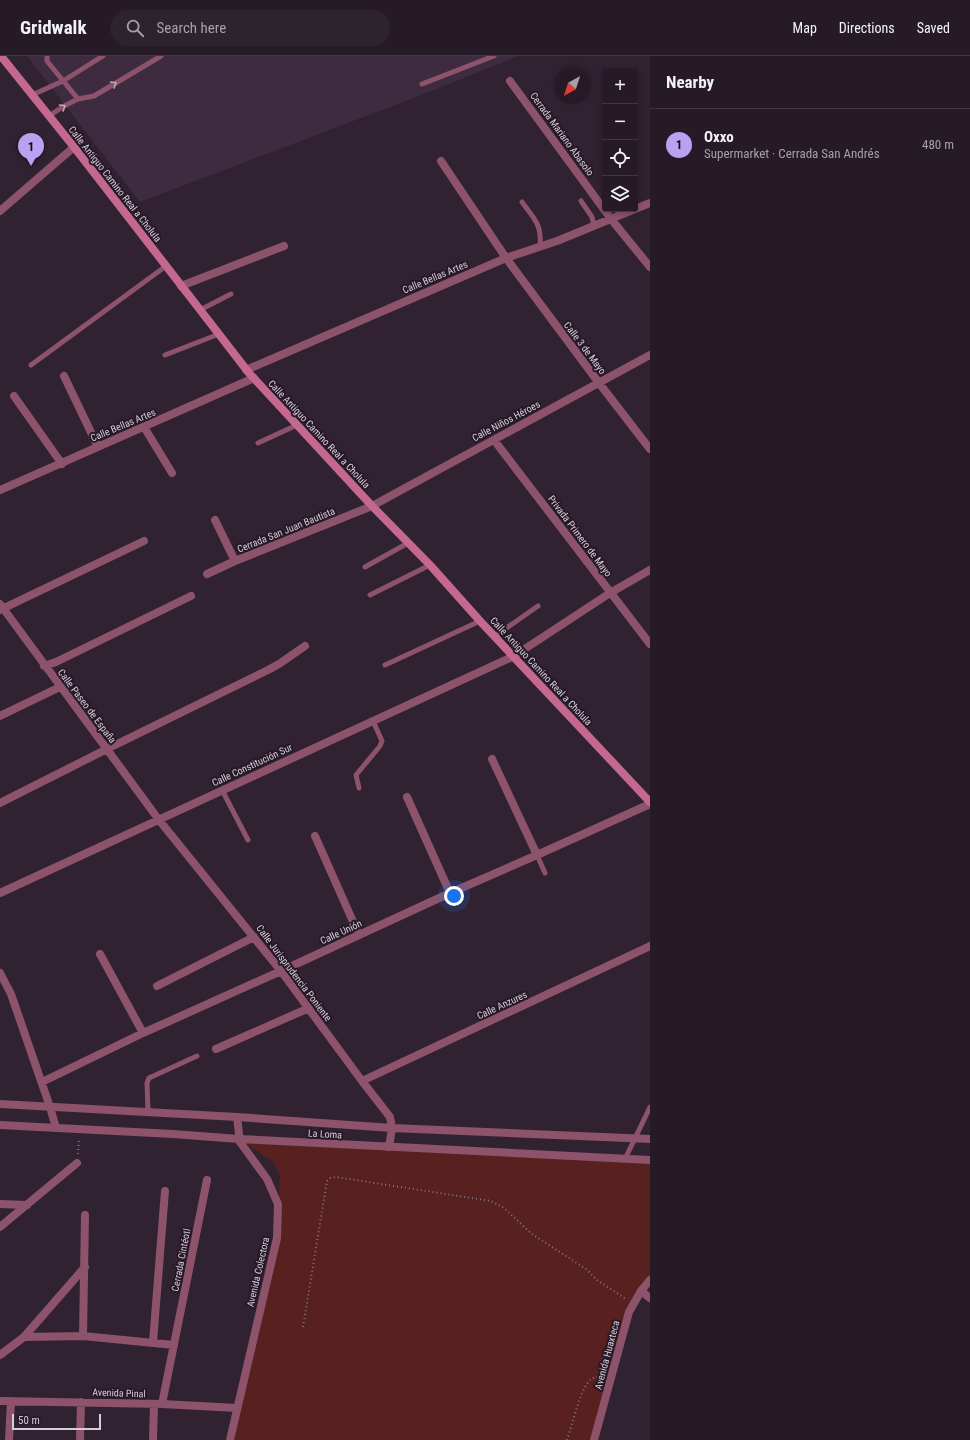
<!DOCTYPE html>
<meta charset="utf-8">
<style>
:root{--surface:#251a26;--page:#2d232e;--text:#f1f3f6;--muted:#a3a1a7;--line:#423843;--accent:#bca0f2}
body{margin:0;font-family:"Roboto Condensed",sans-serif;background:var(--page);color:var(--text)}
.controls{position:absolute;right:12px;top:12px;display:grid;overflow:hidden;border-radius:4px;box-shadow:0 2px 6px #0003}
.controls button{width:36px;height:36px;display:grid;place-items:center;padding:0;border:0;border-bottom:1px solid var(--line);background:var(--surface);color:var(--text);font:20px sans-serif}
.compass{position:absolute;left:554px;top:12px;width:36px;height:36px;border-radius:50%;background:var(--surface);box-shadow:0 2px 6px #0003;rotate:219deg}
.scale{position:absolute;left:12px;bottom:10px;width:89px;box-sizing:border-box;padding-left:4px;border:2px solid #d7cdd8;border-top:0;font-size:11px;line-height:14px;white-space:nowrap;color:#d7cdd8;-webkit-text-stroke:3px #271928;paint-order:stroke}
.you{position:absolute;left:454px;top:840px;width:14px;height:14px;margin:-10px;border:3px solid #fff;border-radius:50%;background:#1a73e8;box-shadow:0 0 0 6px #1a73e833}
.badge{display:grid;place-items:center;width:26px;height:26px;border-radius:50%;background:var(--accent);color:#111;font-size:13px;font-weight:700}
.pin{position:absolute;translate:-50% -33px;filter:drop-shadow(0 1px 2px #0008)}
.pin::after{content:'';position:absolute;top:21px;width:14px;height:12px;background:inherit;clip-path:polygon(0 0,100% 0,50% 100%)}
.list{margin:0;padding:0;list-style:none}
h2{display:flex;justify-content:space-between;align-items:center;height:52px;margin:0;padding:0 16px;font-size:17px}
h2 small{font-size:13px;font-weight:400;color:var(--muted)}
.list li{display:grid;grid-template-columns:26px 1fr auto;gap:12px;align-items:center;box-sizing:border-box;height:72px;padding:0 16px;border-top:1px solid var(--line)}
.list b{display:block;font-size:15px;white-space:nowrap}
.list p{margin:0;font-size:13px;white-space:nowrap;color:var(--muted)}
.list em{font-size:13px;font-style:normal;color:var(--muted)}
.icon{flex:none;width:22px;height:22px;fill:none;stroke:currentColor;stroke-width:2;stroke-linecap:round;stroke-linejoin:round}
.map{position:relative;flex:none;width:650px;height:1384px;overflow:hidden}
header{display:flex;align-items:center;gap:24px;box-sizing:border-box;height:56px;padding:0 20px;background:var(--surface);border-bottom:1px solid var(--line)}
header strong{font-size:19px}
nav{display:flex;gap:22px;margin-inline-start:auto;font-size:14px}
.search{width:280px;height:36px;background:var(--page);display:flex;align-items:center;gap:10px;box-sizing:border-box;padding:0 14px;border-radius:22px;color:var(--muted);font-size:15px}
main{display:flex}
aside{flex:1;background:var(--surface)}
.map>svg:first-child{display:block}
</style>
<header>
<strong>Gridwalk</strong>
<div class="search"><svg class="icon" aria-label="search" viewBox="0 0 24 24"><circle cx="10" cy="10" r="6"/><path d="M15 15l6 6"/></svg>Search here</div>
<nav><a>Map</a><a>Directions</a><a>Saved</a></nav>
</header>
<main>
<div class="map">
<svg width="650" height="1384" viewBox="0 0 650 1384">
<rect width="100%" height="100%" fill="#312232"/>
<path fill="#3e2b40" d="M27,0H518L432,35L140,146Z"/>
<path fill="#592020" d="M239,1083L650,1102V1224L629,1256L594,1384H233L277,1182L280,1119L273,1106Z"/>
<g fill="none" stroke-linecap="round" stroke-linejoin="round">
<path stroke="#837784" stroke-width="2" stroke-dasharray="1 3" stroke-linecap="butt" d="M78,1098L79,1082
M303,1271L327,1125L330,1122L336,1121L491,1145L504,1152L532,1178L586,1213L597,1224L626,1243
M567,1384C572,1370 580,1334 590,1324C594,1321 597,1321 602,1321"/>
<path stroke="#8d536b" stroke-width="5" d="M47,0V5L78,43
M422,28L494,0
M32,39L63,25L103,0
M49,60L64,50L78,43L94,40L161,0
M581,145L592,161L594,170
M522,146C534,163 542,168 540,190
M200,254L231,238
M165,299L219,278
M31,309L166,210
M258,387L297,369
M365,511L408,487
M370,539L430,509
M495,580L538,550
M385,609L480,565
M359,732L356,719L380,690L382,685L373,665
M222,734L248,784
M537,799L545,817
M148,1056L147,1027L149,1022L197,1000
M625,1103L650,1051"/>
<path stroke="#8d536b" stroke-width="8" d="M510,25L611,163L650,211
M441,105L506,202L599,327L650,393
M635,153L650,147
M0,155L74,91
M181,230L284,190
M246,314L506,202L557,185L635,153
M64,320L98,391
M14,340L62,408
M144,371L172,417
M494,384L650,588
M0,434L254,322
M215,464L235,505
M207,518L235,505L372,450L650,299
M0,548L159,764L281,915L362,1025L390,1061L392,1072L389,1091
M0,554L144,485
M44,610L56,606L191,540
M0,660L60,631
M492,703L537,799
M407,741L450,837
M0,747L107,693L268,614L279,608L305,590
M315,780L359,879
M0,837L514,600L610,537L650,514
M100,898L143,977
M0,917L11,938L50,1051L56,1072
M157,930L254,881
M216,993L309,952
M362,1025L650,890
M42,1026L143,977L281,915L450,837L537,799L650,748
M237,1061L392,1072L650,1083
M0,1148L27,1149
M0,1171L77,1107
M641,1235L650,1242
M83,1280L85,1159
M24,1281L83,1280L174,1289
M153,1286L165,1135
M0,1299L24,1281L85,1211
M0,1345L162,1348L237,1352
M162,1348L207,1124
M9,1384L11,1345
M80,1384L81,1346
M153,1384L154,1348"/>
<path stroke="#8d536b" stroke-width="8" d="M0,1048L237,1061L240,1086L267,1123L278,1148L277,1182L230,1384
M0,1069L173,1078L239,1083L650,1104
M594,1384L629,1256L641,1235L650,1224"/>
<path stroke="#c56890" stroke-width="8" d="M1,0L74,91L249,317L372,450L430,509L480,565L650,746"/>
</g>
<defs><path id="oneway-chevron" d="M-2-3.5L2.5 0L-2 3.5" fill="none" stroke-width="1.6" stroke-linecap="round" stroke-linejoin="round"/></defs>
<g stroke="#c1a8b7">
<use href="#oneway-chevron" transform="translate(114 28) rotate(-31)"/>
<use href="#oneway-chevron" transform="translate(63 51) rotate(-31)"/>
</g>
<g text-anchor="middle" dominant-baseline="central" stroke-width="4" stroke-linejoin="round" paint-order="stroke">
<g font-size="10" fill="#d7cdd8" stroke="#271928">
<text transform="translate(562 78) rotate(54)">Cerrada Mariano Abasolo</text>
<text transform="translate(115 128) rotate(52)">Calle Antiguo Camino Real a Cholula</text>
<text transform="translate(435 221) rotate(-23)">Calle Bellas Artes</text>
<text transform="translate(585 292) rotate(53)">Calle 3 de Mayo</text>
<text transform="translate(506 365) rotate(-28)">Calle Niños Héroes</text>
<text transform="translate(123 369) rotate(-23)">Calle Bellas Artes</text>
<text transform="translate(319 378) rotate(47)">Calle Antiguo Camino Real a Cholula</text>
<text transform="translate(286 474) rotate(-22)">Cerrada San Juan Bautista</text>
<text transform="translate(580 480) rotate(53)">Privada Primero de Mayo</text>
<text transform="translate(541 615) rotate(47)">Calle Antiguo Camino Real a Cholula</text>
<text transform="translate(87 650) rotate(53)">Calle Paseo de España</text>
<text transform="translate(252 709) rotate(-25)">Calle Constitución Sur</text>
<text transform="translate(341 876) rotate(-25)">Calle Unión</text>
<text transform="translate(294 917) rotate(53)">Calle Jurisprudencia Poniente</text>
<text transform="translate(502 949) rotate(-25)">Calle Anzures</text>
<text transform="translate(325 1078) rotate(3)">La Loma</text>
<text transform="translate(181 1204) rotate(-79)">Cerrada Cintéotl</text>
<text transform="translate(258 1216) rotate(-77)">Avenida Colectora</text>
<text transform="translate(607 1299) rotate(-75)">Avenida Huaxteca</text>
<text transform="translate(119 1337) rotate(2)">Avenida Pinal</text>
</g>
</g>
</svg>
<div class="controls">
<button>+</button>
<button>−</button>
<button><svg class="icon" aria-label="locate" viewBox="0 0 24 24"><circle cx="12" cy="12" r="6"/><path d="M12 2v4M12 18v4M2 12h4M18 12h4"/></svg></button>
<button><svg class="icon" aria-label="layers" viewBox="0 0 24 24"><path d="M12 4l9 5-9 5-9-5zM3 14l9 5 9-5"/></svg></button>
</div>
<svg class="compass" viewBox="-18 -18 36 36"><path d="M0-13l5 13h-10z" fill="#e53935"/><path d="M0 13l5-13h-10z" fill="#a3a1a7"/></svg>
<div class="scale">50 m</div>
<div class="you"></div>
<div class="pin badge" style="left:31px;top:110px">1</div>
</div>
<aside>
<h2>Nearby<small></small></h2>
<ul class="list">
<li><span class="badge">1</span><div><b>Oxxo</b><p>Supermarket · Cerrada San Andrés</p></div><em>480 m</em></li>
</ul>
</aside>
</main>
